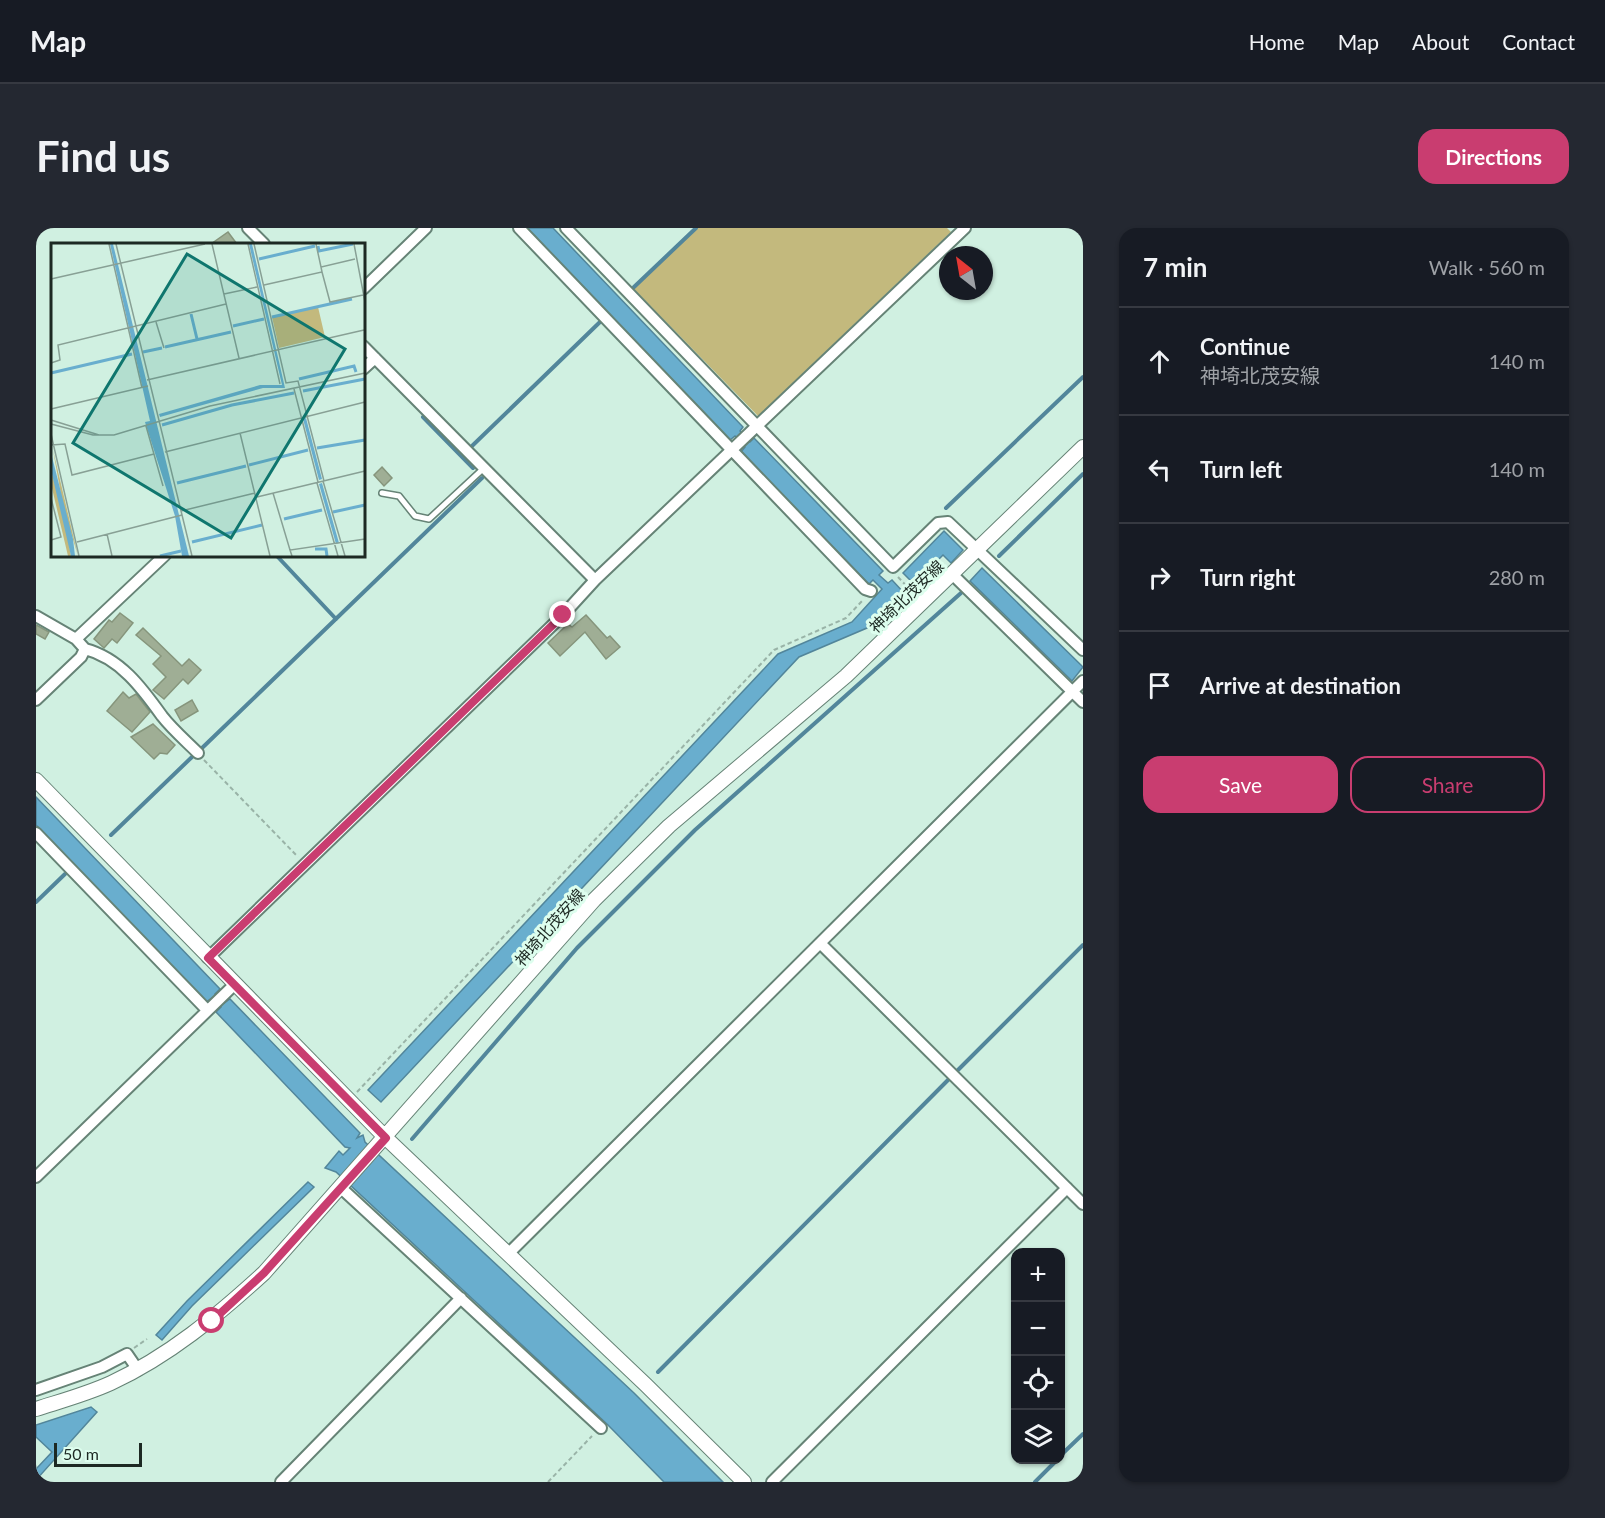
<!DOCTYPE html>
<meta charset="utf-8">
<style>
:root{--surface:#171b24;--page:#242831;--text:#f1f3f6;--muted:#9ea1a6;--line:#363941;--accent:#c93d70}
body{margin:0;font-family:Lato,"Noto Sans JP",sans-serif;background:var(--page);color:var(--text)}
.controls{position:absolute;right:18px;bottom:18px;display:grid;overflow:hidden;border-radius:12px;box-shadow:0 2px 4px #0004}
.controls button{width:54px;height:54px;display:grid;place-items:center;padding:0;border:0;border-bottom:2px solid var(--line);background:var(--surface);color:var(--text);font:30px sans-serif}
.compass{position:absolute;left:903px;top:18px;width:54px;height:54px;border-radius:50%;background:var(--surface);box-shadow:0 2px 4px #0004;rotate:329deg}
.scale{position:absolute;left:18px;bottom:15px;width:88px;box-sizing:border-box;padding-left:6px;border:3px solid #1d2923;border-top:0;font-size:16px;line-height:21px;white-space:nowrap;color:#1d2923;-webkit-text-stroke:4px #ddfeee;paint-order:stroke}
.stop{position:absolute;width:18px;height:18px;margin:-14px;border:4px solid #c93d70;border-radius:50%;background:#fff}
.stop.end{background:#c93d70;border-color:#fff;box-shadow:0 2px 6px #0008}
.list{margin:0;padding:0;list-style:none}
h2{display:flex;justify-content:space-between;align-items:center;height:78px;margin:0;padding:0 24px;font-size:26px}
h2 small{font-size:20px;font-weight:400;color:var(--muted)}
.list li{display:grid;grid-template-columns:39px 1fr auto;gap:18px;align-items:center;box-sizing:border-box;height:108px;padding:0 24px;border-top:2px solid var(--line)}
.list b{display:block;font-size:22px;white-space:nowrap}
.list p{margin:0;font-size:20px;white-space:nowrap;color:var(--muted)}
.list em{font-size:20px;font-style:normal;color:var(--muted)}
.actions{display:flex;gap:12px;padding:18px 24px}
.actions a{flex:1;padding:14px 0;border:2px solid var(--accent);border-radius:18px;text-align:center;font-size:21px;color:var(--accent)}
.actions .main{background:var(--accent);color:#fff}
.icon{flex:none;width:33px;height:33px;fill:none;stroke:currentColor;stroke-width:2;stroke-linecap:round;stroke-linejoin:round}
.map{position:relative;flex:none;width:1047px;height:1254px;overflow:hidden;border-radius:18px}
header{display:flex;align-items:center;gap:36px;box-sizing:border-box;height:84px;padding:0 30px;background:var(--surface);border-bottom:2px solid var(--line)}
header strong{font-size:28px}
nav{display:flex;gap:33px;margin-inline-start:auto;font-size:21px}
.intro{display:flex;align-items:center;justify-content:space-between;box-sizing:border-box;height:144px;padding:0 36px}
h1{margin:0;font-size:42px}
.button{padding:15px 27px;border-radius:18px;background:var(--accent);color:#fff;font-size:21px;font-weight:700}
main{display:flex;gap:36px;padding:0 36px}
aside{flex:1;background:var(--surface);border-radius:18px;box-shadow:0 2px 4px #0004}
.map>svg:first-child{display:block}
</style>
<header>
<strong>Map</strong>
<nav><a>Home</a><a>Map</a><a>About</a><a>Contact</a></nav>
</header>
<div class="intro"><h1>Find us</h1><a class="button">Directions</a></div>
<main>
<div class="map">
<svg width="1047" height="1254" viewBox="0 0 1047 1254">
<rect width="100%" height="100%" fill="#d0f0e1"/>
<path fill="#c3b97d" d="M660,0H911L915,4L722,188L597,60Z"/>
<path fill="#69aece" stroke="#52869b" stroke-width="1.5" d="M491,0H517L707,199L704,203L714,214L718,210L847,343L843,347L852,355L856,352L869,366L838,397L763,429L345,874L332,862L742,426L816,394L846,361L837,352L833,356L705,224L709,219L699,208L694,212Z
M908,303L927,322L915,335L907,327L878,356L867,345Z
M946,340L1047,439L1036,453L934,353Z
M0,569L184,761L179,766L188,775L194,771L324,905L321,910L327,907L329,914L598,1165L687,1254H628L572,1197L300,944L289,940L303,923L307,927L314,920L309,919L180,784L185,779L176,770L170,774L0,597Z
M272,954L278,959L156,1078L126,1112L120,1107L151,1073Z
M55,1179L61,1184L0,1252V1241L16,1224L0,1209V1197Z"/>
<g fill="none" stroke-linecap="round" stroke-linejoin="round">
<path stroke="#52869b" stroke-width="4" d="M598,59L660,0
M387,189L437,240
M436,218L564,94
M910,280L1047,149
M240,327L300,391
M963,328L1047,246
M165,521L446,250
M75,607L157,528
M0,674L29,646
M920,844L1047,717
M376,911L541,720L659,602L925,365
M622,1144L913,851
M1024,1228L1047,1206
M999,1254L1021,1232"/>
</g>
<path fill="#9fae95" stroke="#86957c" stroke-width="1.5" d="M192,4L201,16H175Z
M346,239L356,250L348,258L338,247Z
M84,385L97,395L81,415L76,411L68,420L58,411L73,392L76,394Z
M550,387L571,410L574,408L584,419L570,431L549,404L524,428L512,415L532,396L536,399Z
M0,397L13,404L9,411L0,406Z
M107,400L146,438L153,431L165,442L152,456L147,451L128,471L117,462L130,449L117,436L125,428L100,407Z
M87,464L93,470L100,466L114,484L96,504L71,483Z
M156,472L162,483L145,493L139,482Z
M117,496L139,517L131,526L124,525L118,531L95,509Z"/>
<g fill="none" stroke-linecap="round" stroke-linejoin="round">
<g stroke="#668376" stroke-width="8">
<path id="lane" d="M346,265L363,268L379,288L393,291L448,240"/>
</g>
<g stroke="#668376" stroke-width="14">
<path id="street" d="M212,0L228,16
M483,0L829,361L835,363
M530,0L857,339L902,295L912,294L1047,422
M327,61L390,0
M327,118L559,352
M327,141L339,130
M917,347L1047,474
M0,388L40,411
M49,421C84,430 106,460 126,488C136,501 150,513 162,525
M0,472L45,429L49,421L40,411L129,327
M0,605L171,782
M784,715L1047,976
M172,730L527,387L559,352L929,0
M0,949L198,757
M304,959L565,1200
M472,1026L1047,453
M0,1162L66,1139L91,1126L102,1142
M245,1254L425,1070
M736,1254L1031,960"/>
</g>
<g stroke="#668376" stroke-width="16">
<path id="secondary" d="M0,552L350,910L610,1157L708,1254
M0,1181C25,1173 51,1166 75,1155C133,1128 181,1088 228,1045L558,672L633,598L810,448L1047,219"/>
</g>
<path stroke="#99b3a7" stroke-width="2" stroke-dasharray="4.5 3" stroke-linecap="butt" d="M862,349L878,366
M168,532L262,629
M321,864L738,422L810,390L827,372
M98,1120L111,1111
M512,1254L556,1208"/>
<use href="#lane" stroke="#fff" stroke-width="5"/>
<use href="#street" stroke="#fff" stroke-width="10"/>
<use href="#secondary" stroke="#fff" stroke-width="14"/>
</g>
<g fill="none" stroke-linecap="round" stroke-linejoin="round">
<path stroke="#c93d70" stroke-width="8" d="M176,1093L228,1045L350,910L172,730L527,387"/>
</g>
<g text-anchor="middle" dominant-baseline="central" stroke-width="6" stroke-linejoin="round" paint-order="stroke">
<g font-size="16" fill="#1d2923" stroke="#ddfeee">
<text transform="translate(870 368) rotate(-44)">神埼北茂安線</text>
<text transform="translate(513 699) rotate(-49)">神埼北茂安線</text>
</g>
</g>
<g transform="translate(15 15)">
<rect width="314" height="314" fill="#d0f0e1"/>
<path d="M267,64L274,94L228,105L221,74ZM2,207L27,313L12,263ZM0,227L14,278L20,313H17L0,241Z" fill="#c3b97d"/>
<path d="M59,1H62L138,313H131L124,273L94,179L99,178ZM198,1H201L234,145H212L109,174L108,171L209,142H231ZM255,175L271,236L268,237L252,176ZM0,210L22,296L24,313H20L0,227ZM271,240L288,300L285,301L268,241Z" fill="#69aece"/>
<path fill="none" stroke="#69aece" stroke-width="3" d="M267,3L268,8L302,1M208,16L264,3M140,71L146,96M221,74L301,56M182,83L213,76M114,104L180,89M92,109L111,105M0,130L81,111M248,136L303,123L305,129M252,148L314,136M111,182L181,162L243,150M266,205L314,197M198,222L257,207M126,240L195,223M282,269L314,262M233,276L271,267M141,299L211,282M264,306H275L276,313M109,313L130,308"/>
<path fill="none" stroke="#88a095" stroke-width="1.5" d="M58,1L91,145M65,1L141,313M161,1L188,115M197,1L229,141M203,1L235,140L247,138L273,238M265,1L270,24M303,1L314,59M271,29L279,59L312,52M0,36L154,1M213,42L271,29L270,24L304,16M173,51L206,44M105,79L113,105M0,120L9,117L7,102L175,61M96,137L313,87M243,146L267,239M0,166L97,143M0,177L48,192M0,181L42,192H63L159,163L314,130M95,183L112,243M189,190L219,313M0,191L28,313M0,202L14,201L21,232L103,211M114,209L314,159M272,238L294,313M266,240L287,313M222,250L239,307M206,254L314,228M0,255L10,294L0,297M130,268L204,250M56,291L61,313M26,299L131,272M241,313L239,307L314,296"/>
<path fill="#0f766e" fill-opacity="0.15" stroke="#0f766e" stroke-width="3" d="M136,11L294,106L180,295L22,200Z"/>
<rect width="314" height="314" fill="none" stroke="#1d2923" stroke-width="3"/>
</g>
</svg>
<div class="controls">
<button>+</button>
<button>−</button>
<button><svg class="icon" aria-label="locate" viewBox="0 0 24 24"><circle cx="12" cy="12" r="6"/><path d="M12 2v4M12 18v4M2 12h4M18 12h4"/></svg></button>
<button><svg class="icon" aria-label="layers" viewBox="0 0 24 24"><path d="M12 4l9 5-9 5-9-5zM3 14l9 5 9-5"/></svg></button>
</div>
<svg class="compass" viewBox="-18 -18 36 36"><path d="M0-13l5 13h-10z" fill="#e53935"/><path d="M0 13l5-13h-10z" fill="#9ea1a6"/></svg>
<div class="scale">50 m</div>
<div class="stop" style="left:176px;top:1093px"></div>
<div class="stop end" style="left:527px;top:387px"></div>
</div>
<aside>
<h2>7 min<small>Walk · 560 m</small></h2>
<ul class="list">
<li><svg class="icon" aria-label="ahead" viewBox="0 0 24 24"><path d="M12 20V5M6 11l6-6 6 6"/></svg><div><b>Continue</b><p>神埼北茂安線</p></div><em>140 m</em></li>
<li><svg class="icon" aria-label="left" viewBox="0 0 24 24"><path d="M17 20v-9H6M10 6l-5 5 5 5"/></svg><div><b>Turn left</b></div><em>140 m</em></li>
<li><svg class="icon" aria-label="right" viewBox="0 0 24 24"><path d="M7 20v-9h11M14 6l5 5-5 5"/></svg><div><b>Turn right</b></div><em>280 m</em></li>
<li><svg class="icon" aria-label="arrive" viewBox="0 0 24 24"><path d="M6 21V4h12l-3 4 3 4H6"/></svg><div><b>Arrive at destination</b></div></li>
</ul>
<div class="actions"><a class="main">Save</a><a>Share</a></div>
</aside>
</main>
